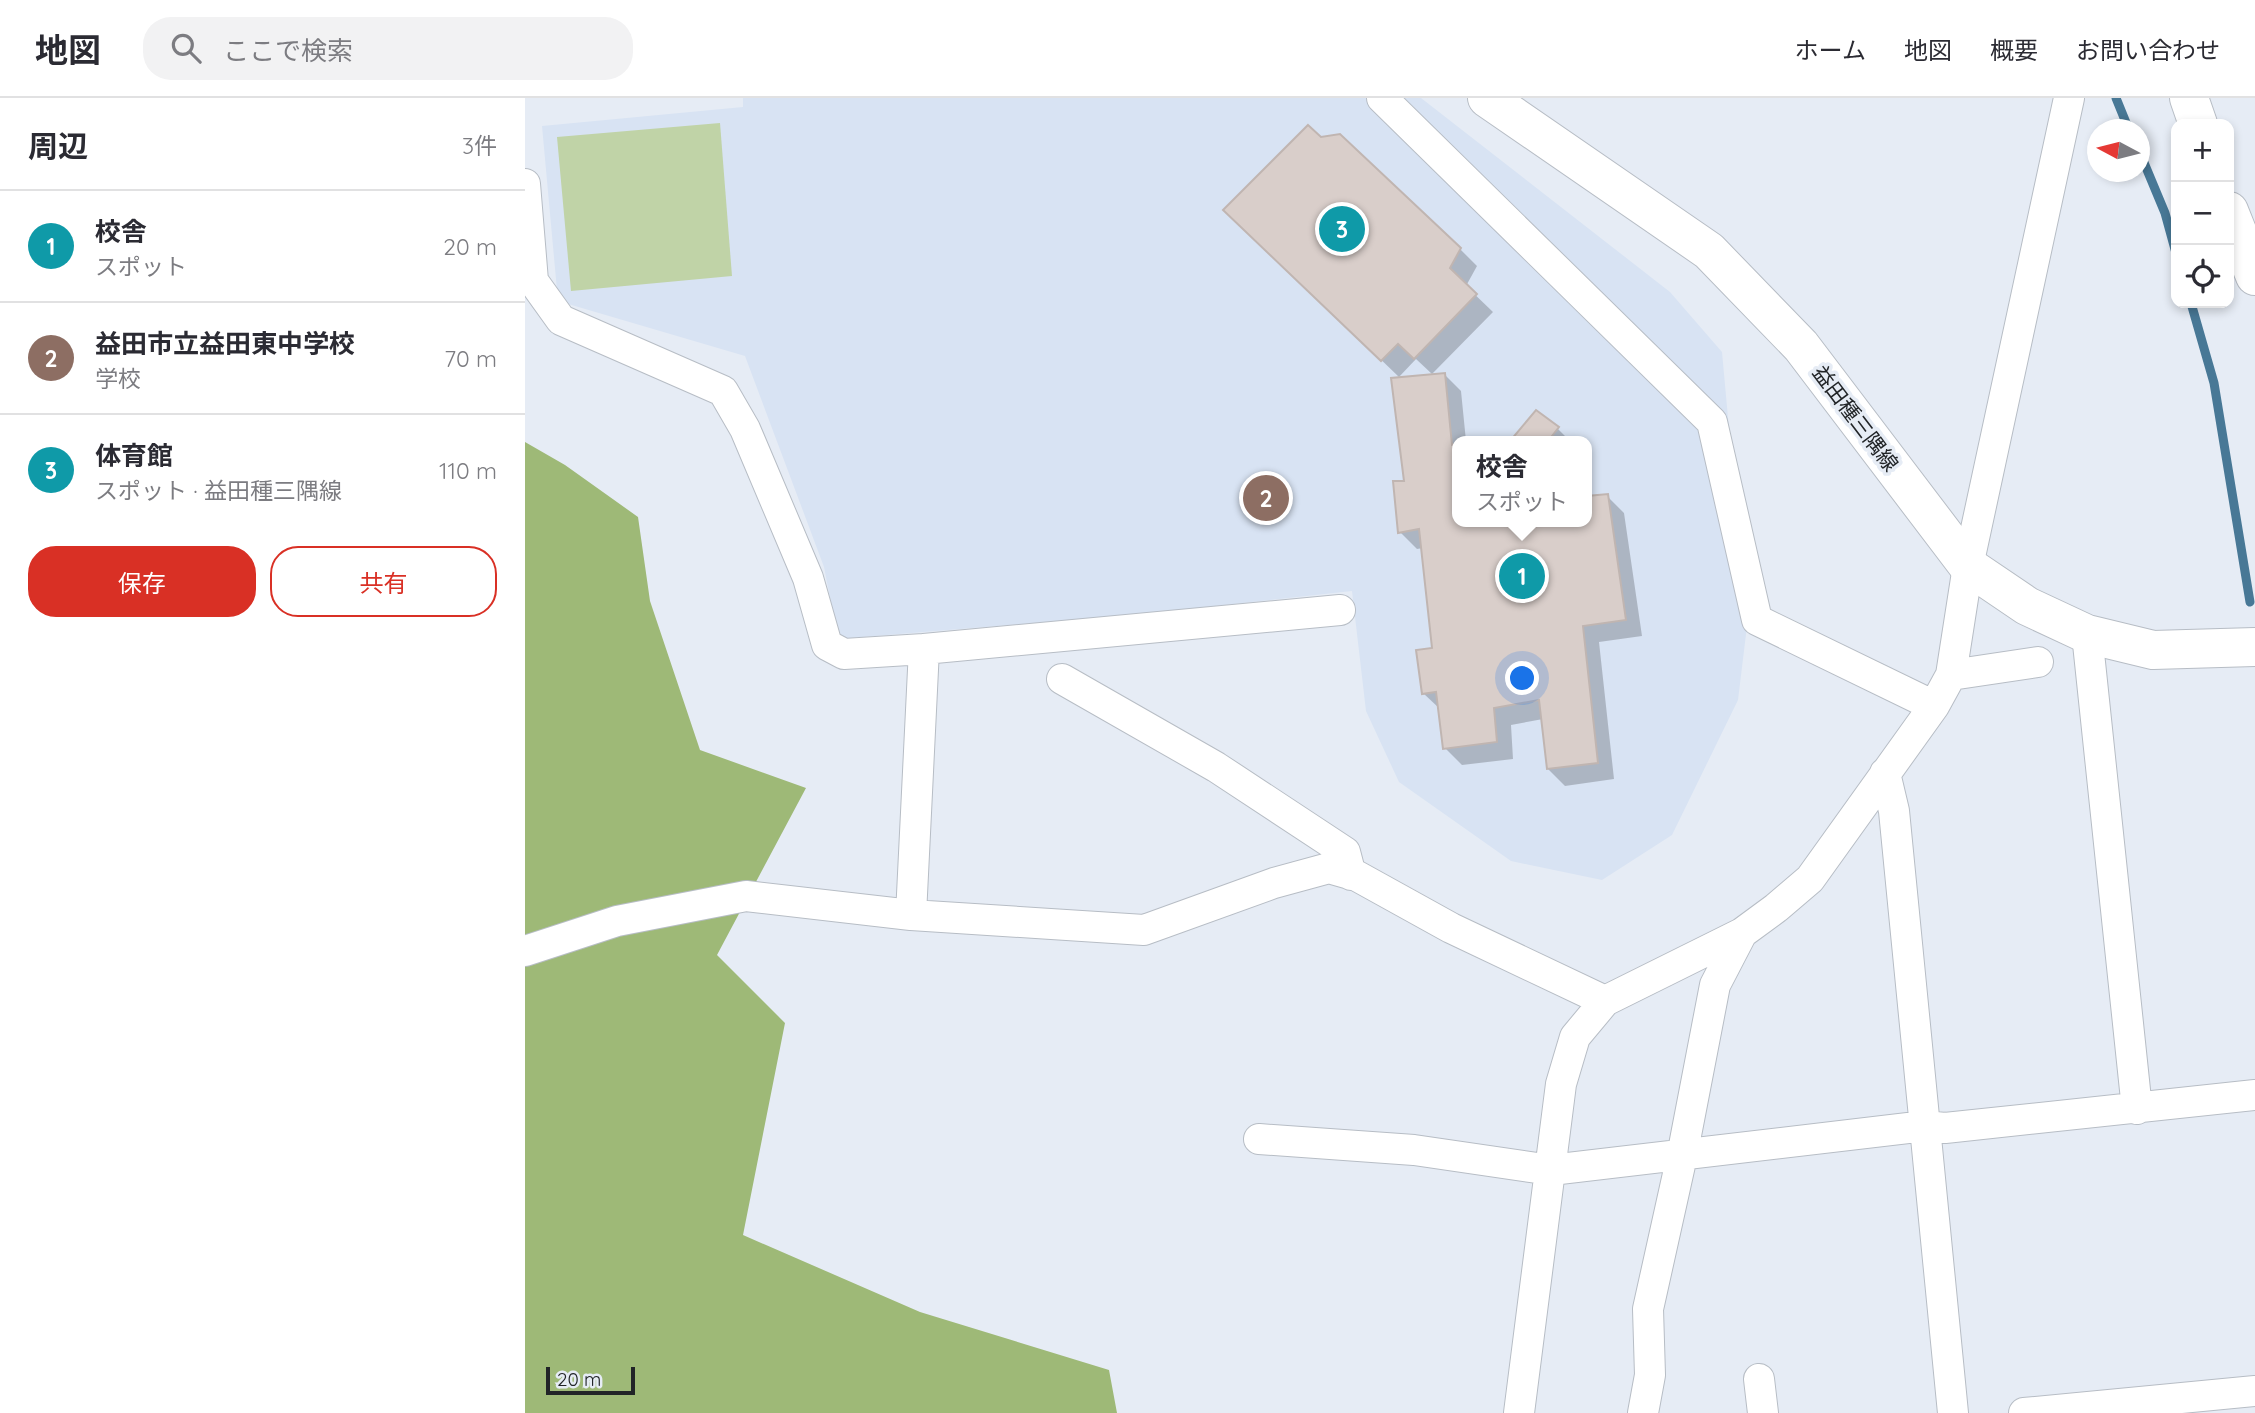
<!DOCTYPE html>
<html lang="ja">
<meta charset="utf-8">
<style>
:root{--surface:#fff;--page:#f2f2f3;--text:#2b2b33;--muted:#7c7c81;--line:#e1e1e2;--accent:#d93025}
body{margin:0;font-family:Quicksand,"Noto Sans JP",sans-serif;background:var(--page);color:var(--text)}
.controls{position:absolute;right:21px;top:21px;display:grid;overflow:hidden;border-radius:14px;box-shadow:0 4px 10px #0003}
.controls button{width:63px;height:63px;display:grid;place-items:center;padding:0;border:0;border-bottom:2px solid var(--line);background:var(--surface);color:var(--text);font:35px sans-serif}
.compass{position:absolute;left:1562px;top:21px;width:63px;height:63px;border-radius:50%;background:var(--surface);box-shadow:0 4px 10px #0003;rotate:277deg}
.scale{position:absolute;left:21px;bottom:18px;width:89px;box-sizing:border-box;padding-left:7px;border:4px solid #212427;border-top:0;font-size:19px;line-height:24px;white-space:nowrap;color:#212427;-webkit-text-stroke:5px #e6ecf5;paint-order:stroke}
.you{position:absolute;left:998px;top:581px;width:24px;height:24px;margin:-18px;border:5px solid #fff;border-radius:50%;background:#1a73e8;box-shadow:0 0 0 10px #1a73e833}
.badge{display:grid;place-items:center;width:46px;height:46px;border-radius:50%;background:var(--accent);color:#fff;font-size:23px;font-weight:700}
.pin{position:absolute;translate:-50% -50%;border:4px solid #fff;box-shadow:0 2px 7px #0006}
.popup{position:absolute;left:927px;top:338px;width:140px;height:91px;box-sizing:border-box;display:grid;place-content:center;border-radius:14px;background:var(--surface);filter:drop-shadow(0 2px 5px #0005);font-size:23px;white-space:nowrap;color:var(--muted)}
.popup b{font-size:26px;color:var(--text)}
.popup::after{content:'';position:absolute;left:50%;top:100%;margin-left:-14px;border:14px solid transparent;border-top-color:var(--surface)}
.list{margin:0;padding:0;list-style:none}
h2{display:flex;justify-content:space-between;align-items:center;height:91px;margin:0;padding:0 28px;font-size:30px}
h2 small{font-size:23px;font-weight:400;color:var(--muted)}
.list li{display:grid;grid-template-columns:46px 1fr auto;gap:21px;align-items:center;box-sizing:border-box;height:112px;padding:0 28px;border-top:2px solid var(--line)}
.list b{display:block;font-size:26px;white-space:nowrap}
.list p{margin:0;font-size:23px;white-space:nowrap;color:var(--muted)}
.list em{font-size:23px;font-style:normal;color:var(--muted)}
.actions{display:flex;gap:14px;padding:21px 28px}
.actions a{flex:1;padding:16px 0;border:2px solid var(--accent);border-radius:28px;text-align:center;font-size:24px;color:var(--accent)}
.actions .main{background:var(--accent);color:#fff}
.icon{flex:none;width:38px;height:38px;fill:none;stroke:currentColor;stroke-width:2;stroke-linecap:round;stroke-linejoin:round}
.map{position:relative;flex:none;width:1730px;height:1315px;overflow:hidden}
header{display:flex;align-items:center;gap:42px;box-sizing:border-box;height:98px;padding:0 35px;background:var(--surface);border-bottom:2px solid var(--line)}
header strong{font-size:33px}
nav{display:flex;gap:38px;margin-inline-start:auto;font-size:24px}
.search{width:490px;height:63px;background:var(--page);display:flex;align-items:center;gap:18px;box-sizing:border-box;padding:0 24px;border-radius:28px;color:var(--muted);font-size:26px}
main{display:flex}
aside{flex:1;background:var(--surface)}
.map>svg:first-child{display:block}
</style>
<header>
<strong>地図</strong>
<div class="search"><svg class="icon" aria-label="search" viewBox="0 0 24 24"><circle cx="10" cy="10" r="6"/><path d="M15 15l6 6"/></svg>ここで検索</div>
<nav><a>ホーム</a><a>地図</a><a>概要</a><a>お問い合わせ</a></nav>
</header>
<main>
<aside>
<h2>周辺<small>3件</small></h2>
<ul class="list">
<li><span class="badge" style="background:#0f9aa8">1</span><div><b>校舎</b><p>スポット</p></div><em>20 m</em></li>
<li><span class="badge" style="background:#8d6e63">2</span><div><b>益田市立益田東中学校</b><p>学校</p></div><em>70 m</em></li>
<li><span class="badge" style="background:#0f9aa8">3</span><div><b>体育館</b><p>スポット · 益田種三隅線</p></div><em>110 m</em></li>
</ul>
<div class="actions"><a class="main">保存</a><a>共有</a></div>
</aside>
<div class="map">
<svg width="1730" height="1315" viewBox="0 0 1730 1315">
<rect width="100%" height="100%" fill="#e6ecf5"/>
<path fill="#d8e3f3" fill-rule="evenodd" d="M218,0H896L1145,194L1197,254L1222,528L1213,602L1147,737L1077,782L986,763L874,684L841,613L827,493L619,516L313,541L299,469L220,258L33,203L17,28L218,9ZM932,343H1062V424H932Z"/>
<path fill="#c0d3a7" d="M195,25L207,178L46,193L32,39Z"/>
<path fill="#9eb977" d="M0,344L40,367L113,419L125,503L175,652L281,690L192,857L260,925L218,1137L395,1214L584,1272L592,1315H0Z"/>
<path fill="#0003" d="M718,129L935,151L952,168L941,188L968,214L907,276L891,261L874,279Z
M919,276L936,293L941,343H932V424H1062V400L1082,398L1099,415L1117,538L1074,544L1089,681L1040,688L1023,671L1018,621L986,627L988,661L937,667L920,650L915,611L898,595L909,551L898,450L892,451L875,434L881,384Z
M1012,314L1032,330L1045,343H987Z"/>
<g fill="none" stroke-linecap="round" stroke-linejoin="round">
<path stroke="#487896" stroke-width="9" d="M1591,0L1604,32
M1615,55L1640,115L1651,155
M1666,205L1689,285L1725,504"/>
</g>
<path fill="#d9ceca" stroke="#c0b5b1" stroke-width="2" d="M783,27L796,39L815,36L936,150L925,170L952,196L889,261L873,246L856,263L698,112Z
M920,275L927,347L932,346V424H1062V398L1083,396L1101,522L1058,528L1073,665L1022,671L1014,602L969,610L972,644L918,651L911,594L897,596L891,552L907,550L894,431L873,435L868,383H879L866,280Z
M1011,312L1034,329L1023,343H970L986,342Z"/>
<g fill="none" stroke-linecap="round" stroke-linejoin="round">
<g stroke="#b7bdc5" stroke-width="32">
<path id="minor" d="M857,0L1187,324L1232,522L1409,608
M0,86L8,183L36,222L198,293L220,331L283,480L302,547L319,556L399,551L386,817
M1562,536L1612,1011
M399,551L815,512
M1426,577L1513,564
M537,581L691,669L820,754L826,777
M1360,675L1369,713L1428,1315
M0,853L92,823L221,798L386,817L619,832L749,785L804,770L832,778L926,830L1080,903
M734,1041L889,1052L1026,1072L1400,1028L1420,1030L1730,997
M1234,1281L1238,1315
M994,1315L1036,986L1050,939L1080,903L1217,835L1251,810L1285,781L1409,608L1426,577L1443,468L1544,0
M1118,1315L1125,1277L1123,1211L1157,1058L1190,887L1217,835
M1499,1315L1730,1293"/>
</g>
<g stroke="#b7bdc5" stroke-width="40">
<path id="secondary" d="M962,0L1184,153L1276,248L1443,468L1502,508L1562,536L1628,552L1730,549"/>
</g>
<g stroke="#b7bdc5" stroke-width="40">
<path id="trunk" d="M1664,0L1673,26
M1704,113L1730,178"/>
</g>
<use href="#minor" stroke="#fff" stroke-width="30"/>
<use href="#secondary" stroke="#fff" stroke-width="38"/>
<use href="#trunk" stroke="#fff" stroke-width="38"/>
</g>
<g text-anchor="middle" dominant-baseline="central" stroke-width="7" stroke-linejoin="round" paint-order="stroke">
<g font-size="21" fill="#212427" stroke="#e6ecf5">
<text transform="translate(1331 320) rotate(53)">益田種三隅線</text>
</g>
</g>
</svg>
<div class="controls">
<button>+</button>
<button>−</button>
<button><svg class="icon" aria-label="locate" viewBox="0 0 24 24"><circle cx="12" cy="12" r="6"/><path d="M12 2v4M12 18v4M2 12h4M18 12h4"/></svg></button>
</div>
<svg class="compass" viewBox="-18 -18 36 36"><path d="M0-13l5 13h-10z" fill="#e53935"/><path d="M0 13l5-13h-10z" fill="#7c7c81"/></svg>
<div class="scale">20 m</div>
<div class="you"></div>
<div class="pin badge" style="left:997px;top:478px;background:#0f9aa8">1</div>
<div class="popup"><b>校舎</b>スポット</div>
<div class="pin badge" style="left:741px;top:400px;background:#8d6e63">2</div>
<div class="pin badge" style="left:817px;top:131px;background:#0f9aa8">3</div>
</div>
</main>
